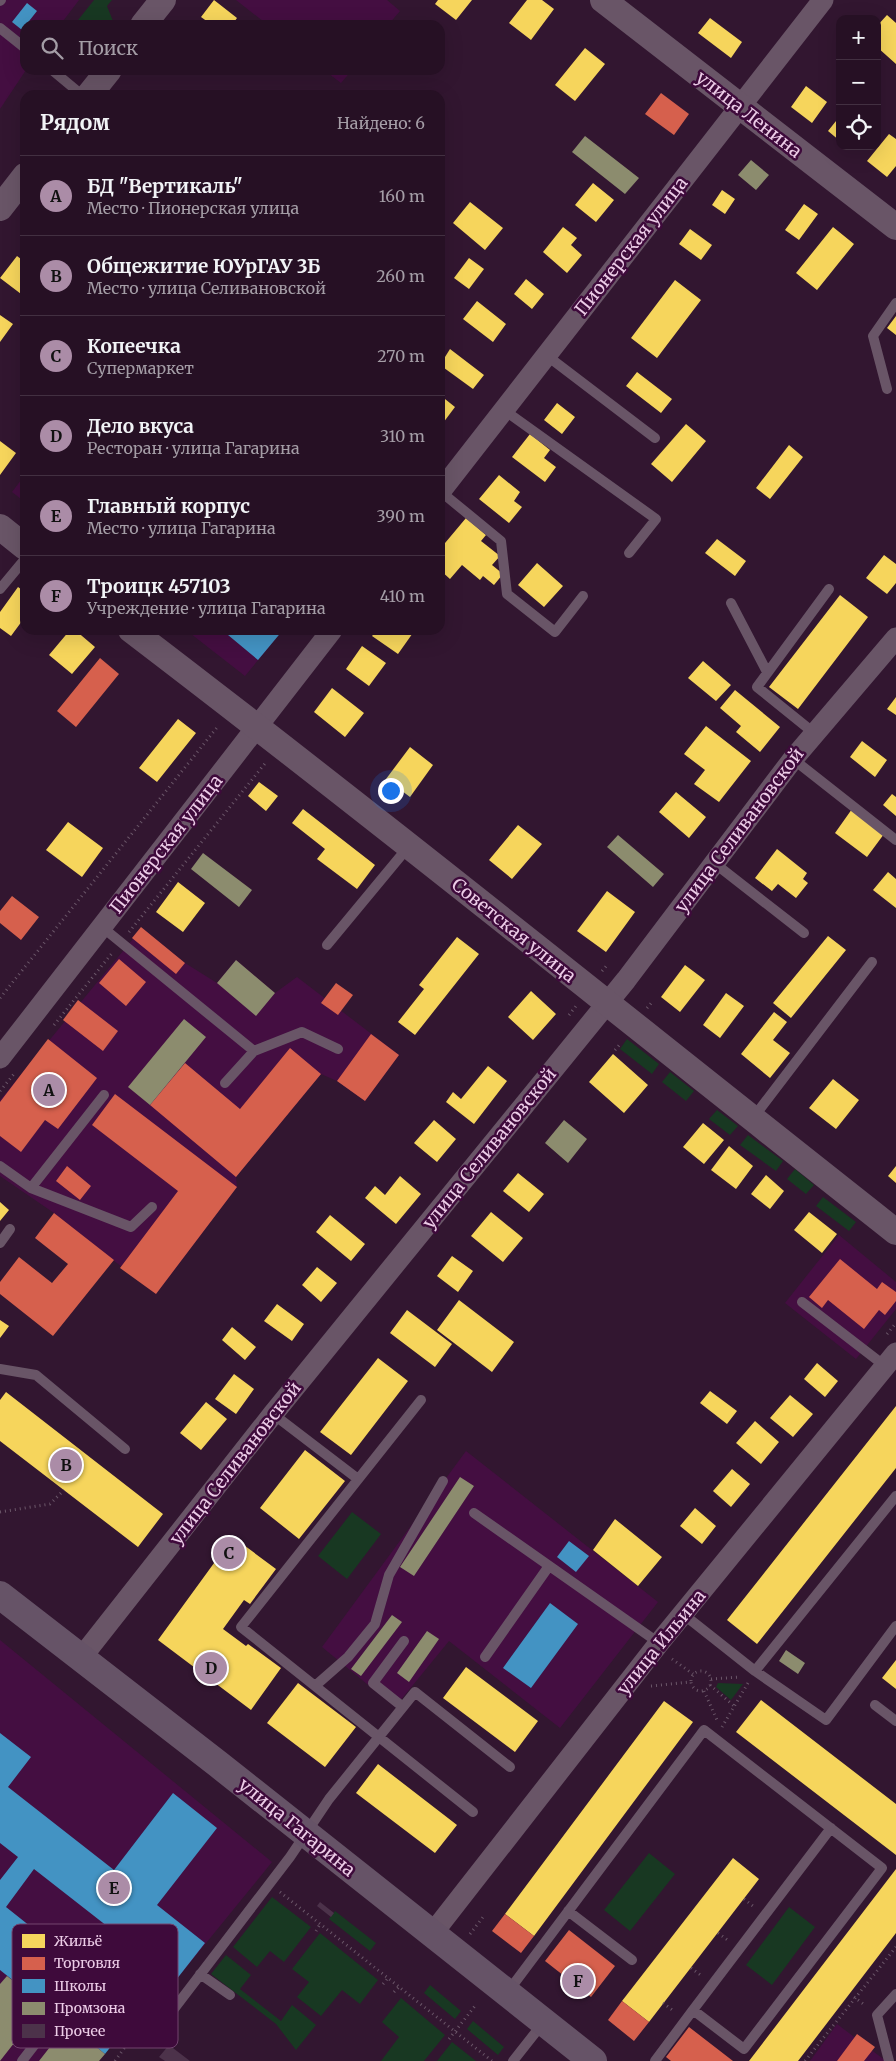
<!DOCTYPE html>
<html lang="ru">
<meta charset="utf-8">
<style>
:root{--surface:#261024;--page:#2e192c;--text:#f1f3f6;--muted:#a49da6;--line:#423041;--accent:#ab8ca7}
body{margin:0;font-family:Merriweather,serif;background:var(--page);color:var(--text)}
.controls{position:absolute;right:15px;top:15px;display:grid;overflow:hidden;border-radius:10px;box-shadow:0 5px 20px #0002}
.controls button{width:45px;height:45px;display:grid;place-items:center;padding:0;border:0;border-bottom:1px solid var(--line);background:var(--surface);color:var(--text);font:25px sans-serif}
.you{position:absolute;left:390px;top:790px;width:18px;height:18px;margin:-12px;border:4px solid #fff;border-radius:50%;background:#1a73e8;box-shadow:0 0 0 8px #1a73e833}
.badge{display:grid;place-items:center;width:32px;height:32px;border-radius:50%;background:var(--accent);color:#111;font-size:16px;font-weight:700}
.pin{position:absolute;translate:-50% -50%;border:2px solid #fff;box-shadow:0 1px 5px #0006}
.list{margin:0;padding:0;list-style:none}
h2{display:flex;justify-content:space-between;align-items:center;height:65px;margin:0;padding:0 20px;font-size:21px}
h2 small{font-size:16px;font-weight:400;color:var(--muted)}
.list li{display:grid;grid-template-columns:32px 1fr auto;gap:15px;align-items:center;box-sizing:border-box;height:80px;padding:0 20px;border-top:1px solid var(--line)}
.list b{display:block;font-size:19px;white-space:nowrap}
.list p{margin:0;font-size:16px;white-space:nowrap;color:var(--muted)}
.list em{font-size:16px;font-style:normal;color:var(--muted)}
.icon{flex:none;width:28px;height:28px;fill:none;stroke:currentColor;stroke-width:2;stroke-linecap:round;stroke-linejoin:round}
.map{position:relative;flex:none;width:896px;height:2061px;overflow:hidden}
.search{position:absolute;background:var(--surface);box-shadow:0 5px 20px #0002;left:20px;top:20px;width:425px;height:55px;display:flex;align-items:center;gap:12px;box-sizing:border-box;padding:0 18px;border-radius:15px;color:var(--muted);font-size:19px}
.panel{position:absolute;background:var(--surface);box-shadow:0 5px 20px #0002;left:20px;top:90px;width:425px;height:545px;border-radius:15px}
.map>svg:first-child{display:block}
</style>
<div class="map">
<svg width="896" height="2061" viewBox="0 0 896 2061">
<rect width="100%" height="100%" fill="#321630"/>
<path fill="#440e41" d="M0,0H79L60,25H25L26,70L0,109Z
M236,0H387L400,11L388,25H268Z
M324,70H352L341,83Z
M25,475V502L12,492Z
M186,630H283L245,676Z
M142,928L185,963L217,983L236,960L275,993L297,977L399,1055L365,1101L337,1081L321,1074L236,1177L237,1187L156,1294L54,1213L0,1176V1100Z
M839,1235L896,1282V1309L856,1359L785,1303Z
M466,1451L658,1602L560,1728L449,1641L395,1707L322,1647Z
M0,1640L272,1862L176,1980L138,2012L99,2061H0Z
M837,2024L886,2061H810Z"/>
<path fill="#183822" d="M94,0H112L107,6L113,21L110,25H74Z
M627,1039L659,1064L652,1074L620,1049Z
M670,1072L694,1091L686,1101L662,1082Z
M717,1110L738,1126L730,1135L709,1119Z
M748,1135L783,1161L776,1171L740,1145Z
M795,1169L814,1185L806,1194L787,1179Z
M823,1197L856,1222L849,1231L816,1206Z
M352,1512L381,1534L347,1579L318,1556Z
M718,1683L743,1684L731,1700L716,1687Z
M649,1853L675,1874L630,1931L604,1910Z
M272,1897L311,1927L284,1962L270,1951L257,1967L233,1947Z
M789,1907L815,1927L772,1985L746,1965Z
M335,1911L376,1943L370,1951L329,1919Z
M320,1933L378,1980L360,2004L342,1990L321,2016L297,1997L309,1982L292,1969Z
M226,1955L251,1975L240,1989L281,2021L292,2005L316,2025L296,2050L276,2024L211,1974Z
M430,1985L461,2011L455,2019L424,1993Z
M401,1998L445,2035L424,2061H381L399,2037L382,2022Z
M473,2021L504,2047L498,2055L467,2029Z
M452,2042L476,2061H437Z"/>
<path fill="#f6d55c" d="M214,0L237,18L232,25H212L201,17Z
M438,0H472L456,20L435,4Z
M527,0H542L554,9L531,40L509,23Z
M887,15L896,23V64L877,47V26Z
M710,18L742,42L731,58L698,33Z
M585,48L605,64L575,101L555,85Z
M806,86L827,102L812,123L791,107Z
M840,116V141L828,131Z
M889,134L896,139V166L887,177L867,161Z
M593,183L614,200L596,222L575,205Z
M722,190L735,199L725,214L712,205Z
M470,202L503,228L485,250L453,223Z
M804,204L818,214L799,240L785,230Z
M563,227L577,238L571,245L582,255L567,273L543,252Z
M833,227L854,244L817,290L796,273Z
M690,229L712,245L701,260L679,244Z
M17,256L25,262V297L0,278Z
M469,258L484,269L469,289L454,278Z
M526,279L544,294L532,309L514,294Z
M675,280L701,300L657,358L631,338Z
M477,301L506,324L493,342L463,319Z
M0,315L13,324L0,342Z
M896,316V335L887,328Z
M450,349L484,375L473,389L440,365Z
M637,372L672,399L661,413L626,386Z
M440,395L455,407L440,427Z
M557,403L575,417L562,434L544,420Z
M686,424L706,441L672,482L651,464Z
M530,434L550,450L544,458L556,467L545,482L512,457Z
M0,441L16,453L0,475Z
M789,445L803,457L770,499L756,488Z
M499,475L520,492L514,501L522,507L509,523L479,499Z
M466,518L486,535L481,541L500,556L492,565L503,574L494,585L483,576L480,580L462,565L450,579L440,570V549Z
M717,539L746,561L735,576L705,553Z
M884,555L896,564V583L887,594L866,578Z
M537,563L563,586L544,607L518,585Z
M18,587L25,592V617L11,636L0,628V612Z
M840,595L868,617L798,709L769,687Z
M70,630H75L95,647L72,674L49,655Z
M377,630H415L398,654L372,636Z
M362,646L386,663L369,686L346,669Z
M703,661L731,685L716,701L688,678Z
M332,688L364,713L345,737L314,712Z
M735,690L780,727L760,752L736,732L741,726L720,708Z
M896,697V715L887,709Z
M178,719L196,733L157,782L139,768Z
M706,726L751,761L719,802L694,784L705,770L684,754Z
M862,741L887,760L875,777L850,757Z
M410,747L433,765L410,797L386,779Z
M259,782L278,796L266,811L248,796Z
M676,792L706,817L689,838L659,812Z
M892,794L896,797V816L883,805Z
M303,809L375,865L357,889L317,859L325,849L292,823Z
M852,809L884,834L867,857L835,833Z
M68,822L103,848L82,877L46,850Z
M518,825L542,844L512,879L489,860Z
M777,849L807,873L803,879L808,883L796,898L778,884L772,891L755,878Z
M888,872L896,879V908L873,890Z
M178,882L205,903L183,932L156,912Z
M607,891L635,912L606,952L577,931Z
M828,936L846,950L791,1018L773,1003Z
M457,937L479,954L415,1035L398,1022L424,989L419,985Z
M685,965L705,980L680,1012L661,997Z
M531,991L556,1014L533,1040L508,1017Z
M726,993L744,1006L720,1038L703,1025Z
M774,1012L787,1022L773,1040L790,1053L770,1078L741,1054Z
M613,1054L648,1085L624,1113L589,1082Z
M488,1066L507,1081L474,1124L446,1102L453,1092L461,1099Z
M833,1079L859,1100L836,1129L809,1108Z
M434,1120L456,1139L437,1162L414,1143Z
M703,1123L724,1140L704,1164L683,1147Z
M729,1146L753,1166L736,1189L711,1170Z
M896,1166V1183L888,1176Z
M518,1173L544,1194L529,1212L503,1191Z
M766,1175L784,1191L770,1209L751,1194Z
M400,1176L421,1194L396,1224L365,1198L375,1186L385,1195Z
M0,1202L9,1210L0,1221Z
M491,1212L523,1238L503,1262L471,1236Z
M809,1212L837,1234L822,1253L794,1230Z
M330,1215L365,1244L351,1261L316,1232Z
M452,1256L473,1271L458,1292L437,1276Z
M317,1267L337,1283L321,1302L302,1285Z
M459,1300L514,1342L492,1372L437,1330Z
M277,1304L304,1324L292,1341L264,1321Z
M407,1310L452,1344L435,1367L390,1333Z
M0,1320L9,1326L0,1338Z
M232,1327L256,1347L245,1360L222,1340Z
M378,1358L408,1381L351,1455L320,1432Z
M817,1363L838,1381L825,1397L804,1379Z
M234,1374L254,1389L236,1414L215,1399Z
M710,1391L737,1411L727,1424L700,1403Z
M6,1392L163,1514L138,1547L0,1441V1400Z
M790,1395L813,1414L793,1437L770,1418Z
M206,1402L227,1419L201,1450L180,1433Z
M896,1406V1468L757,1644L727,1620Z
M755,1421L779,1442L761,1464L736,1443Z
M305,1450L345,1481L299,1539L260,1508Z
M732,1469L750,1484L731,1507L713,1491Z
M695,1508L716,1526L702,1544L680,1526Z
M615,1519L662,1557L638,1586L593,1550Z
M233,1537L276,1569L250,1604L244,1600L223,1629L246,1646L248,1644L281,1668L251,1710L158,1640Z
M896,1660V1689L882,1678Z
M466,1667L538,1721L515,1752L443,1698Z
M298,1683L356,1727L325,1767L267,1723Z
M761,1700L896,1804V1855L736,1732Z
M664,1701L693,1722L534,1936L505,1914Z
M378,1764L457,1825L435,1853L356,1793Z
M733,1858L759,1879L649,2022L622,2001Z
M896,1869V1933L798,2061H749Z"/>
<path fill="#d6604d" d="M661,93L689,114L674,135L645,114Z
M100,658L119,674L76,727L57,711Z
M12,896L39,917L21,940L0,923V911Z
M141,927L185,963L176,974L132,938Z
M119,959L146,982L126,1006L99,983Z
M336,983L353,995L338,1015L321,1003Z
M78,1000L118,1031L103,1051L63,1020Z
M371,1034L399,1055L365,1101L337,1081Z
M48,1039L97,1078L58,1129L45,1120L21,1152L0,1136V1102Z
M290,1048L321,1074L236,1177L150,1105L185,1063L240,1109Z
M115,1094L237,1187L156,1294L120,1268L178,1191L92,1125Z
M67,1166L91,1186L80,1200L56,1181Z
M54,1213L114,1260L53,1336L0,1294V1282L19,1257L52,1283L68,1264L35,1238Z
M840,1259L877,1289L882,1282L896,1292V1301L885,1315L879,1310L864,1329L828,1300L822,1308L809,1297Z
M505,1914L534,1936L521,1953L492,1931Z
M569,1930L615,1966L591,1997L545,1961Z
M622,2001L649,2022L634,2041L608,2020Z
M689,2027L733,2061H671L666,2057Z
M857,2034L875,2047L864,2061H837Z"/>
<path fill="#4393c3" d="M27,3L37,11L22,30L12,22Z
M222,630H283L258,660Z
M569,1541L589,1556L576,1572L557,1557Z
M550,1603L578,1624L531,1688L503,1668Z
M0,1733L31,1757L8,1787L114,1870L173,1793L217,1828L157,1905L205,1943L176,1980L34,1869L6,1907L138,2012L105,2054L0,1970V1880L18,1857L0,1843Z"/>
<path fill="#8c8c6e" d="M585,136L639,178L625,194L572,152Z
M751,160L769,175L756,190L738,175Z
M618,835L664,874L653,887L607,847Z
M203,853L252,890L239,907L191,869Z
M236,960L275,993L256,1016L217,983Z
M184,1019L206,1037L150,1105L128,1087Z
M564,1120L587,1139L568,1163L545,1143Z
M460,1477L474,1486L414,1576L400,1567Z
M392,1615L402,1622L361,1676L351,1669Z
M427,1631L439,1639L409,1682L397,1673Z
M786,1650L805,1663L798,1674L779,1661Z
M7,1976L44,2005L0,2061V1984Z
M68,2024L105,2054L99,2061H39Z"/>
<path fill="#4c324a" d="M320,1902L334,1913L331,1917L317,1906Z
M169,2045L190,2061H165L159,2057Z"/>
<g fill="none" stroke-linecap="round" stroke-linejoin="round">
<path stroke="#6b5769" stroke-width="3" stroke-dasharray="1 4" stroke-linecap="butt" d="M129,932L267,761
M602,971L608,964
M0,998L219,725
M647,1008L653,1001
M569,1015L576,1006
M54,1025L113,952
M615,1050L621,1043
M0,1091L14,1074
M887,1334L896,1323
M0,1512L50,1504L64,1490
M672,1659L693,1674
M691 1681a10 10 0 1 1 20 0a10 10 0 1 1-20 0Z
M711,1679L740,1677
M710,1685L734,1706
M651,1686L690,1682
M704,1691L717,1720
M722,1727L748,1683
M280,1892L492,2061
M744,1899L753,1906
M316,1931L320,1924
M718,1933L729,1941
M470,1934L483,1917
M691,1968L702,1976
M383,1984L388,1978
M394,1992L399,1987
M854,1997L866,2006
M663,2003L675,2012
M449,2039L475,2006
M115,2061L125,2047L138,2043
M805,2061L896,1947"/>
<path stroke="#695567" stroke-width="10" d="M0,1L1,0
M0,28L25,48
M52,70L82,95
M546,355L655,438
M887,389L873,336L896,303
M504,410L656,519L629,553
M440,491L501,541L507,594L555,632L583,596
M0,589L25,559
M731,603L767,672
M814,733L757,687L829,589
M793,759L896,840
M713,862L804,933
M102,927L254,1051L225,1083
M327,945L409,846
M254,1051L302,1032L338,1049
M753,1118L872,962
M0,1166L31,1188L131,1227L152,1207
M31,1188L104,1095
M0,1243L10,1229
M802,1302L885,1366
M0,1369L36,1375L125,1449
M421,1400L241,1627L473,1812
M273,1414L358,1479
M474,1513L659,1643
M683,1614L755,1671L896,1496
M485,1657L549,1566
M755,1671L826,1720L896,1626
M315,1686L348,1657L375,1624L389,1575L443,1481
M875,1705L896,1721
M403,1707L373,1683L404,1641
M568,1911L632,1960
M200,1974L230,1995
M507,1993L704,1730L882,1868L744,2049L693,2010L655,2061
M693,2010L831,1828
M151,2039L290,1857L329,1799L415,1692L510,1767
M22,2061L46,2030
M513,2061L543,2023
M889,2061L877,2015L896,1994"/>
<path stroke="#695567" stroke-width="21" d="M440,492L823,0
M0,1058L332,630
M81,1658L273,1414L626,980L793,759L896,638
M432,1934L659,1643L896,1353"/>
<path stroke="#695567" stroke-width="26" d="M603,0L896,227
M143,25L163,0
M89,95L109,70
M0,208L25,176
M0,527L25,547
M131,630C389,827 641,1031 896,1232"/>
<path stroke="#665367" stroke-width="28" d="M0,1595L218,1764L593,2061"/>
</g>
<g text-anchor="middle" dominant-baseline="central" stroke-width="5" stroke-linejoin="round" paint-order="stroke">
<g font-size="18" fill="#eccce7" stroke="#3e0a3b">
<text transform="translate(749 114) rotate(38)">улица Ленина</text>
<text transform="translate(631 246) rotate(-52)">Пионерская улица</text>
<text transform="translate(739 830) rotate(-53)">улица Селивановской</text>
<text transform="translate(166 844) rotate(-52)">Пионерская улица</text>
<text transform="translate(514 930) rotate(39)">Советская улица</text>
<text transform="translate(489 1148) rotate(-51)">улица Селивановской</text>
<text transform="translate(235 1463) rotate(-52)">улица Селивановской</text>
<text transform="translate(661 1642) rotate(-51)">улица Ильина</text>
<text transform="translate(297 1827) rotate(39)">улица Гагарина</text>
</g>
</g>
<rect x="12" y="1924" width="166" height="124" rx="8" fill="#3e0a3b" stroke="#72446f" stroke-width="1"/>
<rect x="22" y="1934" width="23" height="14" fill="#f6d55c"/>
<rect x="22" y="1957" width="23" height="13" fill="#d6604d"/>
<rect x="22" y="1979" width="23" height="14" fill="#4393c3"/>
<rect x="22" y="2002" width="23" height="13" fill="#8c8c6e"/>
<rect x="22" y="2024" width="23" height="14" fill="#4c324a"/>
<g font-size="14" fill="#eccce7">
<text x="54" y="1946">Жильё</text>
<text x="54" y="1968">Торговля</text>
<text x="54" y="1991">Школы</text>
<text x="54" y="2013">Промзона</text>
<text x="54" y="2036">Прочее</text>
</g>
</svg>
<div class="controls">
<button>+</button>
<button>−</button>
<button><svg class="icon" aria-label="locate" viewBox="0 0 24 24"><circle cx="12" cy="12" r="6"/><path d="M12 2v4M12 18v4M2 12h4M18 12h4"/></svg></button>
</div>
<div class="you"></div>
<div class="pin badge" style="left:49px;top:1090px">A</div>
<div class="pin badge" style="left:66px;top:1465px">B</div>
<div class="pin badge" style="left:229px;top:1553px">C</div>
<div class="pin badge" style="left:211px;top:1668px">D</div>
<div class="pin badge" style="left:114px;top:1888px">E</div>
<div class="pin badge" style="left:578px;top:1981px">F</div>
<div class="search"><svg class="icon" aria-label="search" viewBox="0 0 24 24"><circle cx="10" cy="10" r="6"/><path d="M15 15l6 6"/></svg>Поиск</div>
<section class="panel">
<h2>Рядом<small>Найдено: 6</small></h2>
<ul class="list">
<li><span class="badge">A</span><div><b>БД &quot;Вертикаль&quot;</b><p>Место · Пионерская улица</p></div><em>160 m</em></li>
<li><span class="badge">B</span><div><b>Общежитие ЮУрГАУ 3Б</b><p>Место · улица Селивановской</p></div><em>260 m</em></li>
<li><span class="badge">C</span><div><b>Копеечка</b><p>Супермаркет</p></div><em>270 m</em></li>
<li><span class="badge">D</span><div><b>Дело вкуса</b><p>Ресторан · улица Гагарина</p></div><em>310 m</em></li>
<li><span class="badge">E</span><div><b>Главный корпус</b><p>Место · улица Гагарина</p></div><em>390 m</em></li>
<li><span class="badge">F</span><div><b>Троицк 457103</b><p>Учреждение · улица Гагарина</p></div><em>410 m</em></li>
</ul>
</section>
</div>
